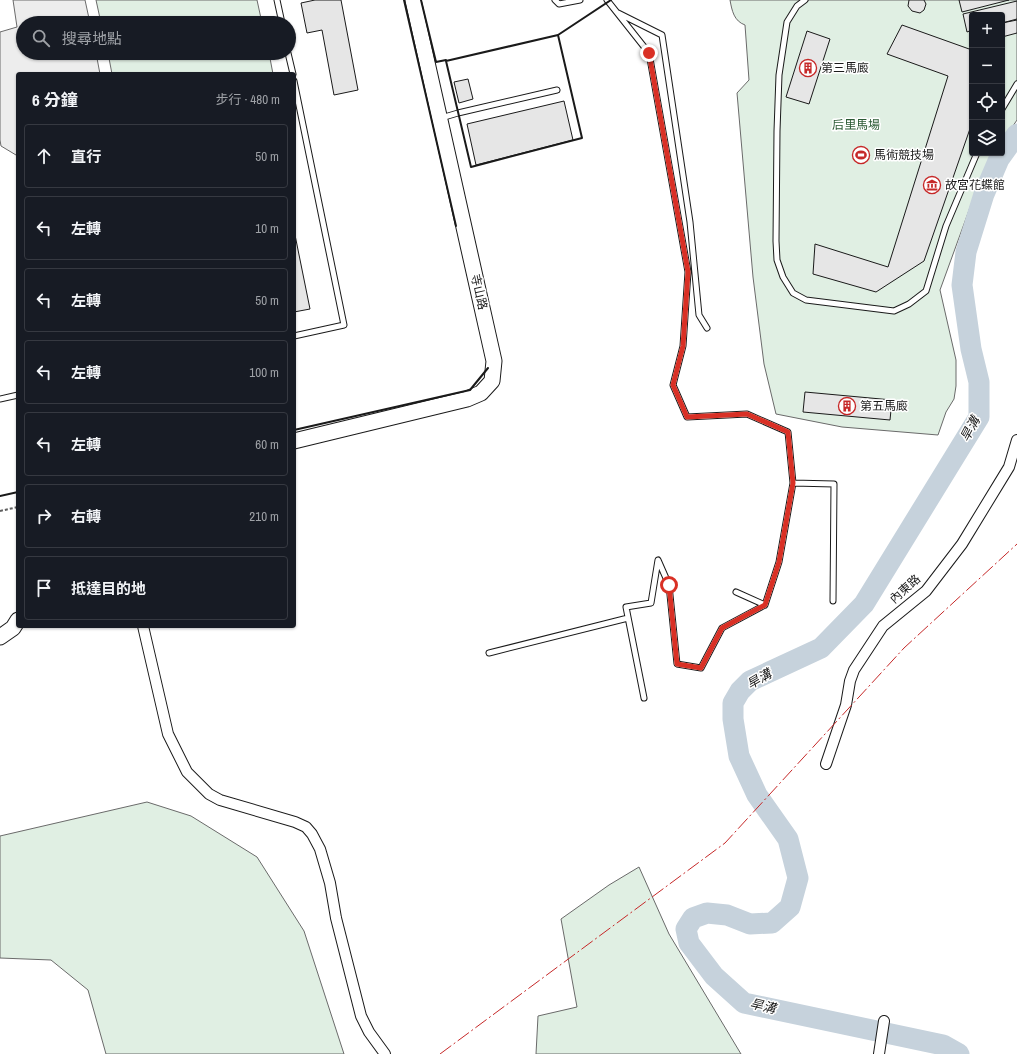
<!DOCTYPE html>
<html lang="zh-TW">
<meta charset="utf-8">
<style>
:root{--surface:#171b24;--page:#242831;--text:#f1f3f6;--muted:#9ea1a6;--line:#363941}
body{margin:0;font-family:"Archivo Narrow","Noto Sans TC",sans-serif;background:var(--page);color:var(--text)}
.controls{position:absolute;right:12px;top:12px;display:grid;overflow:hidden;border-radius:4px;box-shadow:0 1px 3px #0004}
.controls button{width:36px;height:36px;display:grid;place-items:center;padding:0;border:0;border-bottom:1px solid var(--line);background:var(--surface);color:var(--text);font:20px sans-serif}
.stop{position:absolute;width:12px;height:12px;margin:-9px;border:3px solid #d93025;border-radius:50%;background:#fff}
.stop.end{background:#d93025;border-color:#fff;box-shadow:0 1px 4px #0008}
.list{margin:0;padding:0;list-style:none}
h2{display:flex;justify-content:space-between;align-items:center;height:52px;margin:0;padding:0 16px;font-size:17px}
h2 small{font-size:13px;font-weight:400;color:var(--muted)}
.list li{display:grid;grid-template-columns:26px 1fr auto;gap:12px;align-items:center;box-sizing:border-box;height:64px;margin:0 8px 8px;padding:0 8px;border:1px solid var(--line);border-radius:4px}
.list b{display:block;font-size:15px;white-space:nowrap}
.list em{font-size:13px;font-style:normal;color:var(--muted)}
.icon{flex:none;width:22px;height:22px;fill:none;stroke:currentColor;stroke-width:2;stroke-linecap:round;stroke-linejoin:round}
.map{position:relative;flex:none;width:1017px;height:1054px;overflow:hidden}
.search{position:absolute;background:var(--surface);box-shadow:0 1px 3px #0004;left:16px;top:16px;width:280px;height:44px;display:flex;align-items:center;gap:10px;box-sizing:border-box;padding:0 14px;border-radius:22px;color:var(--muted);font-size:15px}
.panel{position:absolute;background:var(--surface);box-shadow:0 1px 3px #0004;left:16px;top:72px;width:280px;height:556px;border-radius:4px}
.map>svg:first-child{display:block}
</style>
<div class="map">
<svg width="1017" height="1054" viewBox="0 0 1017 1054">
<rect width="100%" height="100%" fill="#fff"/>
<path fill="#e0efe3" stroke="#6a6a6a" d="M96,0H257L262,23H101Z
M730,0H1017V120L1002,142V15H972V153H995L980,180L940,290L956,360V386L954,399L946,412L938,435L842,427L776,414L764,364L753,277L737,93L749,80L745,25C734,21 732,11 730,0Z
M108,53H269L273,74H112Z
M147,802L191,816L257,857L304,931L344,1054H106L88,990L51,960L0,958V836Z
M639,867L669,934L741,1054H536L538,1016L577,1007L561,919L609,885Z"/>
<path fill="#ededed" stroke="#6a6a6a" d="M13,0H85L90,23H23V53H96L100,74H18V154L16,155L1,146L0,140V32L17,27Z"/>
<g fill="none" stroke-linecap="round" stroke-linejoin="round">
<path stroke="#c6d2dc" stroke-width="21" d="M959,1054L943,1045L744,1003L714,976L689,943L686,929L693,918L707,913L727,915L750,924L772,923L790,907L798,878L788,839L757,795L739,756L733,719V703L740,691L750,681L821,648L864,604L979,417V382L971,349L962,285L966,252L984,194L999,159L1017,134"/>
</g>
<path fill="#e6e6e6" stroke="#1a1a1a" d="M315,0H341L358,90L334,95L322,30L307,33L301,3Z
M909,0H924L926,4L924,10L920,13L912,11L908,6Z
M959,0H1009L962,12Z
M1017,1V19L1002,23V15H972V30L967,32L963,14Z
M1017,20V33L1002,37V23Z
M902,25L972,50V123L924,261L876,292L813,274L815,244L888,267L948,76L887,54Z
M807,31L830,39L809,104L786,97Z
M468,79L473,99L459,103L454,82Z
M564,101L573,140L476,165L467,124Z
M294,230L310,309L294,312Z
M805,392L892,400L890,420L803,412Z"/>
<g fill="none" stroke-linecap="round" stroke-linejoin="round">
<g stroke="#1a1a1a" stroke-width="7">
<path id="lane" d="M277,0L282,23
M555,0L559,4L580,0
M607,0L649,53L688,272L683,346L673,385L687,417L747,414L788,432L793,483L779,562L765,605L722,628L701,668L677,664L669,585L658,560L651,603L626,607L644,698
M805,0L797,6L787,22L779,75L777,131L776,241L777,260L783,277L793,293L806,300L894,311L909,304L926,291L946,226L977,153
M618,13L662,35L690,222L699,315L707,328
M288,53L293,74
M294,81L344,325L294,336
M1002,109L1017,84
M441,118L458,113L557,90
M0,399L18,395
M793,483L834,484L833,601
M736,592L765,605
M489,653L628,618"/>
</g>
<g stroke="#1a1a1a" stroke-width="12">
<path id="street" d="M143,626L168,734L187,772L209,794L220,800L295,822L306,827L312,834L320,849L330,883L336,918L361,1016L369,1032L385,1054
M826,764L846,705L850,681L854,670L883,626L926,591L962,544L1009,467L1017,440
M879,1054L884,1021"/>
</g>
<g stroke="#1a1a1a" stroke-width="17">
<path id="secondary" d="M294,441L467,399L481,393L492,381L494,361L413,0
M0,637L13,628L18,620"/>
</g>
<path stroke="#5f5f5f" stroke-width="2" stroke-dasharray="3 2" stroke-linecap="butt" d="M0,511L18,507"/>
<use href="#lane" stroke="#fff" stroke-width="5"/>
<use href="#street" stroke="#fff" stroke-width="10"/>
<use href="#secondary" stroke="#fff" stroke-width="15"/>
<path stroke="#1a1a1a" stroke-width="2" d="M404,0L456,226
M421,0L436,62L446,60
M558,35L582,138L471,167L446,61Z
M558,35L611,0
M294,430L470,390L488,368
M0,496L18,492"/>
<path stroke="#c62828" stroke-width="1" stroke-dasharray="14 3 2 3" stroke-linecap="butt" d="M440,1054L725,843L904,648L1017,544"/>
</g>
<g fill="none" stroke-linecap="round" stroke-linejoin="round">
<path stroke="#d93025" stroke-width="5" d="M649,53L688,272L683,346L673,385L687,417L747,414L788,432L793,483L779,562L765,605L722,628L701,668L677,664L669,585"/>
</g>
<defs>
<g id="building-ring" transform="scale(0.9)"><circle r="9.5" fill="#fff" stroke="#c62828" stroke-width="1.5"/><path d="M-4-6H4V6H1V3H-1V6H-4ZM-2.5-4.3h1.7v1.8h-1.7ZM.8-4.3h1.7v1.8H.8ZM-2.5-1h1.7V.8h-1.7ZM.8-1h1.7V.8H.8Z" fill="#c62828"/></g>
<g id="stadium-ring" transform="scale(0.9)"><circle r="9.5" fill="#fff" stroke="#c62828" stroke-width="1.5"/><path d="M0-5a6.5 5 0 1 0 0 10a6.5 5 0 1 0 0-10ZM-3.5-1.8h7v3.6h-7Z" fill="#c62828"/></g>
<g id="museum-ring" transform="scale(0.9)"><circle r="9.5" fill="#fff" stroke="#c62828" stroke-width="1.5"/><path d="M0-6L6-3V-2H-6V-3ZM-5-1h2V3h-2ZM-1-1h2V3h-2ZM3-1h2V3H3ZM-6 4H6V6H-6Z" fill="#c62828"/></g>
</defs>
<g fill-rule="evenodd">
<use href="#building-ring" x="808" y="68"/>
<use href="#stadium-ring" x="861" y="155"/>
<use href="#museum-ring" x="932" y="185"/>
<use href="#building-ring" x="847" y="406"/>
</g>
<g text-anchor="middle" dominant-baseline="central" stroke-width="3" stroke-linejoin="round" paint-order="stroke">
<g font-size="12" fill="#1a1a1a" stroke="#fff" text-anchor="start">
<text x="821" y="68">第三馬廄</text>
<text x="874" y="155">馬術競技場</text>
<text x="945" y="185">故宮花蝶館</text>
<text x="860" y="406">第五馬廄</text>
</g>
<g font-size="12" fill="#2b5a34" stroke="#fff">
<text x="856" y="125">后里馬場</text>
</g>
<g font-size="12" fill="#1a1a1a" stroke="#fff">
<text transform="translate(479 292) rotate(77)">寺山路</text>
<text transform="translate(905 589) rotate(-42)">內東路</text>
</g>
<g font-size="13" font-style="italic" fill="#1a1a1a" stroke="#fff">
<text transform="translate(970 429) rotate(-62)">旱溝</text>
<text transform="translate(759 679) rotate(-30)">旱溝</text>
<text transform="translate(763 1006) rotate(13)">旱溝</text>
</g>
</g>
</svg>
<div class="controls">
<button>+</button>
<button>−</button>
<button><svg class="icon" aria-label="locate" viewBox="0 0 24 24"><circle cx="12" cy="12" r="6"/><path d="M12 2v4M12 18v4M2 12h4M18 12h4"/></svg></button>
<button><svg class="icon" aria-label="layers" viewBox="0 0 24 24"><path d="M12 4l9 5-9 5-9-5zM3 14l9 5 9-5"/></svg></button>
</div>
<div class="stop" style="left:669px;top:585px"></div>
<div class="stop end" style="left:649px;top:53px"></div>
<div class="search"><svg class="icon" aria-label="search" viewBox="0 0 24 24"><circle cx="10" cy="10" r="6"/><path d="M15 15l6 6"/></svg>搜尋地點</div>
<section class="panel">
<h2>6 分鐘<small>步行 · 480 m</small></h2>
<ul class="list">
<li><svg class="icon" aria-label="ahead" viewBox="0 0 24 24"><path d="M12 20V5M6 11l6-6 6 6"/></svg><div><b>直行</b></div><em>50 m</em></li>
<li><svg class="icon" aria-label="left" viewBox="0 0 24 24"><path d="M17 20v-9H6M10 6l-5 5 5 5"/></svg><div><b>左轉</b></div><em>10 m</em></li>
<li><svg class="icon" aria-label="left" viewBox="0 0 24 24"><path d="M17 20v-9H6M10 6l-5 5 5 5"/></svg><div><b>左轉</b></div><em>50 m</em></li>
<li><svg class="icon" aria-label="left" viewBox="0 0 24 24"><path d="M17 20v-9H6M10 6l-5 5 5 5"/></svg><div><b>左轉</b></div><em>100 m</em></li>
<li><svg class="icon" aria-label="left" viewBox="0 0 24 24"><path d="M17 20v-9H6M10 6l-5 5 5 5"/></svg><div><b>左轉</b></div><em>60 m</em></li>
<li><svg class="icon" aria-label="right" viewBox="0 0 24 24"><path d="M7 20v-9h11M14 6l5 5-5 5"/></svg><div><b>右轉</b></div><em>210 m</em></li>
<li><svg class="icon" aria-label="arrive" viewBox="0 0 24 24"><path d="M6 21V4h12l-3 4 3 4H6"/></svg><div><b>抵達目的地</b></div></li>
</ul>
</section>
</div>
